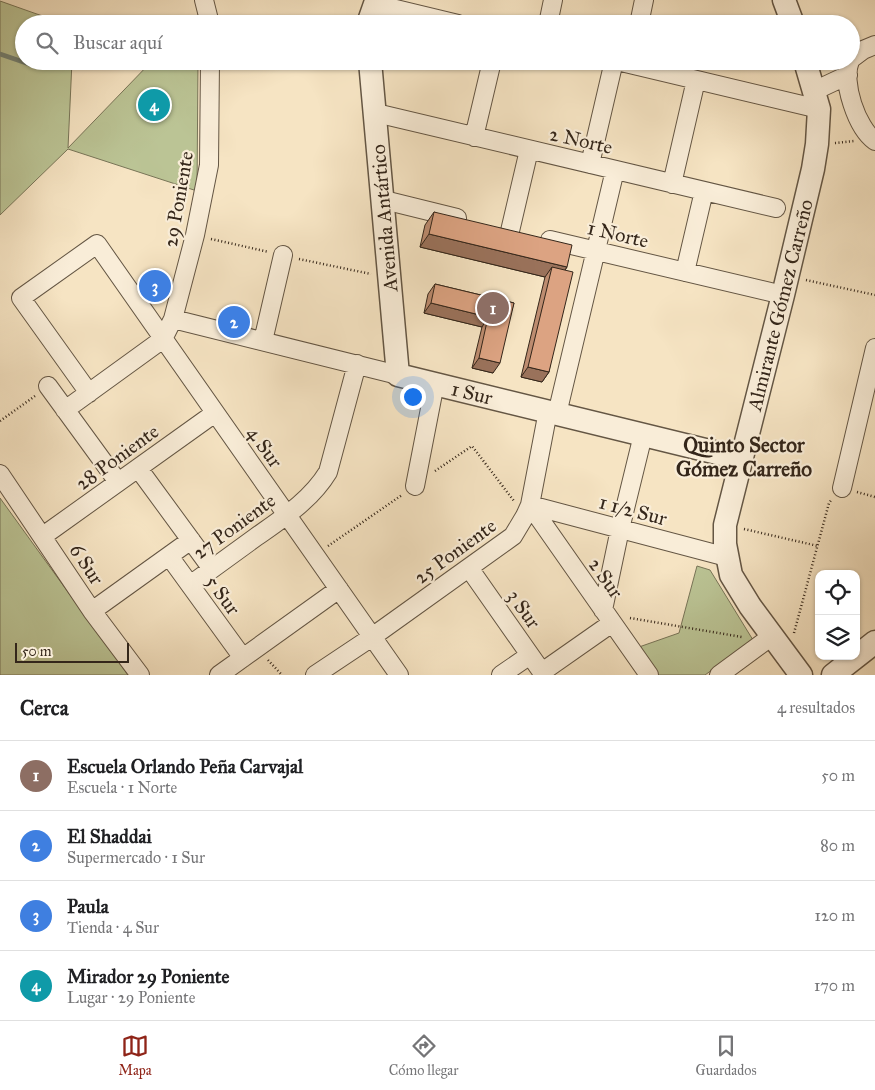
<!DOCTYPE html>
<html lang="es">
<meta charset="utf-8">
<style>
:root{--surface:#fff;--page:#f6f6f6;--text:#202124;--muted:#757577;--line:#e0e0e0;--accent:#8f2418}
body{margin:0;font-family:"IM FELL Great Primer",serif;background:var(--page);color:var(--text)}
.controls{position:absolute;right:15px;bottom:15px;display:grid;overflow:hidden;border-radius:10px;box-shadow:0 1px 4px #0004}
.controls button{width:45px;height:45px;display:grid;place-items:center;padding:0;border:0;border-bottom:1px solid var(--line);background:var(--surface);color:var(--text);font:25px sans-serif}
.scale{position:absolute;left:15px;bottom:12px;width:114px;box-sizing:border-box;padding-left:5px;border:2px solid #34261a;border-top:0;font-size:14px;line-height:18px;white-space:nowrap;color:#34261a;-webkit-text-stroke:4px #f9edd8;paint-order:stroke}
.you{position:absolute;left:412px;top:396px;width:18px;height:18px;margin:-12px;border:4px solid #fff;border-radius:50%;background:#1a73e8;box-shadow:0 0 0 8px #1a73e833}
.badge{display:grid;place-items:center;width:32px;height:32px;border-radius:50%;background:var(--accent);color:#fff;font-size:16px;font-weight:700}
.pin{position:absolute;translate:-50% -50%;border:2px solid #fff;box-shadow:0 1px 5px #0006}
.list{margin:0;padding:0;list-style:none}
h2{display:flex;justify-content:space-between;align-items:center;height:65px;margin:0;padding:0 20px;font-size:21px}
h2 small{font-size:16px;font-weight:400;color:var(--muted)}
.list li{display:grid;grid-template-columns:32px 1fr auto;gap:15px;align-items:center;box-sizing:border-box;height:70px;padding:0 20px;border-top:1px solid var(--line)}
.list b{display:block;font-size:19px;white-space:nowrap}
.list p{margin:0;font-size:16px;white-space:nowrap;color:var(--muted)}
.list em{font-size:16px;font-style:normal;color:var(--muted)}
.icon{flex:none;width:28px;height:28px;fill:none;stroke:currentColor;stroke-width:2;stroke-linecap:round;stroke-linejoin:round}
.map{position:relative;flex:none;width:875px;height:675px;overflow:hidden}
.search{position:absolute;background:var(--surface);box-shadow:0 1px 4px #0004;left:15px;right:15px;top:15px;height:55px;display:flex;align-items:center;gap:12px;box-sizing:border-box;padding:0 18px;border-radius:28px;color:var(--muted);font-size:19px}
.sheet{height:345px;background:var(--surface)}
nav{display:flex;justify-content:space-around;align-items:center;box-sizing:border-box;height:70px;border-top:1px solid var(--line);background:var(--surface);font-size:14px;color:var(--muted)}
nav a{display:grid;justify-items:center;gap:2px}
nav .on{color:var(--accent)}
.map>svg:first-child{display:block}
</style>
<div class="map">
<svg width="875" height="675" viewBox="0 0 875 675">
<rect width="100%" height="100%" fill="#f6e4c3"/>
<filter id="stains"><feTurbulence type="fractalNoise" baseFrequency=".004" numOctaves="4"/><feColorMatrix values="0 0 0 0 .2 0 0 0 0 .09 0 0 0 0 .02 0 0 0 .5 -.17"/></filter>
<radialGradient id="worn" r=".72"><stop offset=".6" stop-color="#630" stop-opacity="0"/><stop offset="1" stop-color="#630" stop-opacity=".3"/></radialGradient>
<path fill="#bbc495" stroke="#787558" d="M0,1L65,24H24V61H72L68,148L152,61H198L197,191L68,149L0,215Z
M0,498L128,675H0Z
M697,566L710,570L753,640L705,675H657L639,647L679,633Z"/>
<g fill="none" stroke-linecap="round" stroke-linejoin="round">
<path stroke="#738275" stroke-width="4.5" d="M0,54L35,66"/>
<g stroke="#645644" stroke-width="20">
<path id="minor" d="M204,0L210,24
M375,4L458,24
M548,24L553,0
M639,24L644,0
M851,59L863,50L875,45
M617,61L819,109
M850,61C841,82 857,128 875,141
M814,91L848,75
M376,113L776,208
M474,137L492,61
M590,164L614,61
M672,184L696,80
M384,200L457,218
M510,231L529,150
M550,240L783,295
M685,272L704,191
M173,319L398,375
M263,341L283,255
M48,386L118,482
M89,393L21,298L97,244L399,675
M65,410L163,339L173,319L195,235L209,165L210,61
M557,414L615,170
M138,468L212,569
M0,474L92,611L140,675
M415,486L435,383
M842,488L875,348
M530,505L649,675
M530,505L727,557
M43,536L215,413
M169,556L243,658
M469,568L544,675
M190,585C212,569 234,553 256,537C283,518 311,500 328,472L357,364
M603,610L620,529L643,435
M92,611L191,540
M542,672L612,623
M219,675L339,589
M315,675L372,637L513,536L525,516L530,505L548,411
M501,675L530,655
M719,675L772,636"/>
</g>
<g stroke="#645644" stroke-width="25">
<path id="tertiary" d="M784,0L793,24
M368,24L375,4L379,0
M370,61L398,375L742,459
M801,675L750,606L731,575L725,544V525L730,505L783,295L813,169L817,144L819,109L805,61
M833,675L875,642"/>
</g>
<path stroke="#34261a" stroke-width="2.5" stroke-dasharray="1 2.5" stroke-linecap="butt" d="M835,143L854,141
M211,239L269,252
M299,259L371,274
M806,280L875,295
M0,421L35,396
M435,471L472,446L514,501
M857,492L875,497
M744,529L818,546
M328,546L402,495
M630,618L742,637
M794,633L829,503L832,499
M268,660L282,675"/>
<use href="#minor" stroke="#f9edd8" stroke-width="18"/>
<use href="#tertiary" stroke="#f9edd8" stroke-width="22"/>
</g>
<path fill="#bd8c70" stroke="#34261a" d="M434,212L567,267L565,270L549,372L542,382L521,377L545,277L420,247L425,225Z
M435,284L514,303L493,373L472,368L482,327L424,313L428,294Z"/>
<path fill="#9a725b" stroke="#34261a" d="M429,234L567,267L558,280L552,267L545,277L420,247Z
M431,303L488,317L482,327L424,313Z
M479,358L500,363L493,373L472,368Z
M528,367L549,372L542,382L521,377Z"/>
<path fill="#dca382" stroke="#34261a" d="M434,212L572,245L567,267L429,234Z
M552,267L573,272L549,372L528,367Z
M435,284L514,303L500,363L479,358L488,317L431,303Z"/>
<g text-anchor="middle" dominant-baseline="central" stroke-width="4.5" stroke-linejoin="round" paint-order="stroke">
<g font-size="20" fill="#34261a" stroke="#f9edd8">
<text transform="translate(581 140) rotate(13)">2 Norte</text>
<text transform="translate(178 199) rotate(-80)">29 Poniente</text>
<text transform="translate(384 218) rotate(-95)">Avenida Antártico</text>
<text transform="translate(618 234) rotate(13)">1 Norte</text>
<text transform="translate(780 305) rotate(-76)">Almirante Gómez Carreño</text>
<text transform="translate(472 393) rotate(14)">1 Sur</text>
<text transform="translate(265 447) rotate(55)">4 Sur</text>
<text transform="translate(117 457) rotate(-36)">28 Poniente</text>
<text transform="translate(633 510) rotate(15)">1 1/2 Sur</text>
<text transform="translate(234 526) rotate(-36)">27 Poniente</text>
<text transform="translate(455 551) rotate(-36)">25 Poniente</text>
<text transform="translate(87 564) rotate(57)">6 Sur</text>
<text transform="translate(606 578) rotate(55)">2 Sur</text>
<text transform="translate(223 595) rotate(54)">5 Sur</text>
<text transform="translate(524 609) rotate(55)">3 Sur</text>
</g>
<g font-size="21" font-weight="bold" fill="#34261a" stroke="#f9edd8">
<text x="744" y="445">Quinto Sector<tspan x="744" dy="24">Gómez Carreño</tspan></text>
</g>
</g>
<rect width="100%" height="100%" filter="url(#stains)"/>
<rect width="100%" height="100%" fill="url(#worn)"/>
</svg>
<div class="controls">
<button><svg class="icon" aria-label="locate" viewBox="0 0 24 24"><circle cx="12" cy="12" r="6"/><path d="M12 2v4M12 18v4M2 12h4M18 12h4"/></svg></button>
<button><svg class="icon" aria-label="layers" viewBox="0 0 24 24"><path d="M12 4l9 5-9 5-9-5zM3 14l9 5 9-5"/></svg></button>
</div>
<div class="scale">50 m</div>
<div class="you"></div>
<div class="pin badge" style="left:493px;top:308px;background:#8d6e63">1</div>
<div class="pin badge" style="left:234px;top:322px;background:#3f7fe0">2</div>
<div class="pin badge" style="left:155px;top:286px;background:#3f7fe0">3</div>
<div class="pin badge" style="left:154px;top:105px;background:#0f9aa8">4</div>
<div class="search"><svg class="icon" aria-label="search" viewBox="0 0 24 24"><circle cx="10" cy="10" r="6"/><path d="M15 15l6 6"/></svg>Buscar aquí</div>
</div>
<section class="sheet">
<h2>Cerca<small>4 resultados</small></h2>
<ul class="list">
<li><span class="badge" style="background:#8d6e63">1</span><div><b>Escuela Orlando Peña Carvajal</b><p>Escuela · 1 Norte</p></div><em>50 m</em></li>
<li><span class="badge" style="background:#3f7fe0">2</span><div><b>El Shaddai</b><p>Supermercado · 1 Sur</p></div><em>80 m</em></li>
<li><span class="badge" style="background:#3f7fe0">3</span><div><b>Paula</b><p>Tienda · 4 Sur</p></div><em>120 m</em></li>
<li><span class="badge" style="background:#0f9aa8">4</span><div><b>Mirador 29 Poniente</b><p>Lugar · 29 Poniente</p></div><em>170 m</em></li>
</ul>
</section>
<nav>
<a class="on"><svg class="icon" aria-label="map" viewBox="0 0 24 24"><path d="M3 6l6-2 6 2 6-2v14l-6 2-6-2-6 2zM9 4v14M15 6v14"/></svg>Mapa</a>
<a><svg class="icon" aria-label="directions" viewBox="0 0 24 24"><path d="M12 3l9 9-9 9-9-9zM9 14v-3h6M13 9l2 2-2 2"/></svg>Cómo llegar</a>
<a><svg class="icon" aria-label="saved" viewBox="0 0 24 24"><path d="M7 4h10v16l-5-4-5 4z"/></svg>Guardados</a>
</nav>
